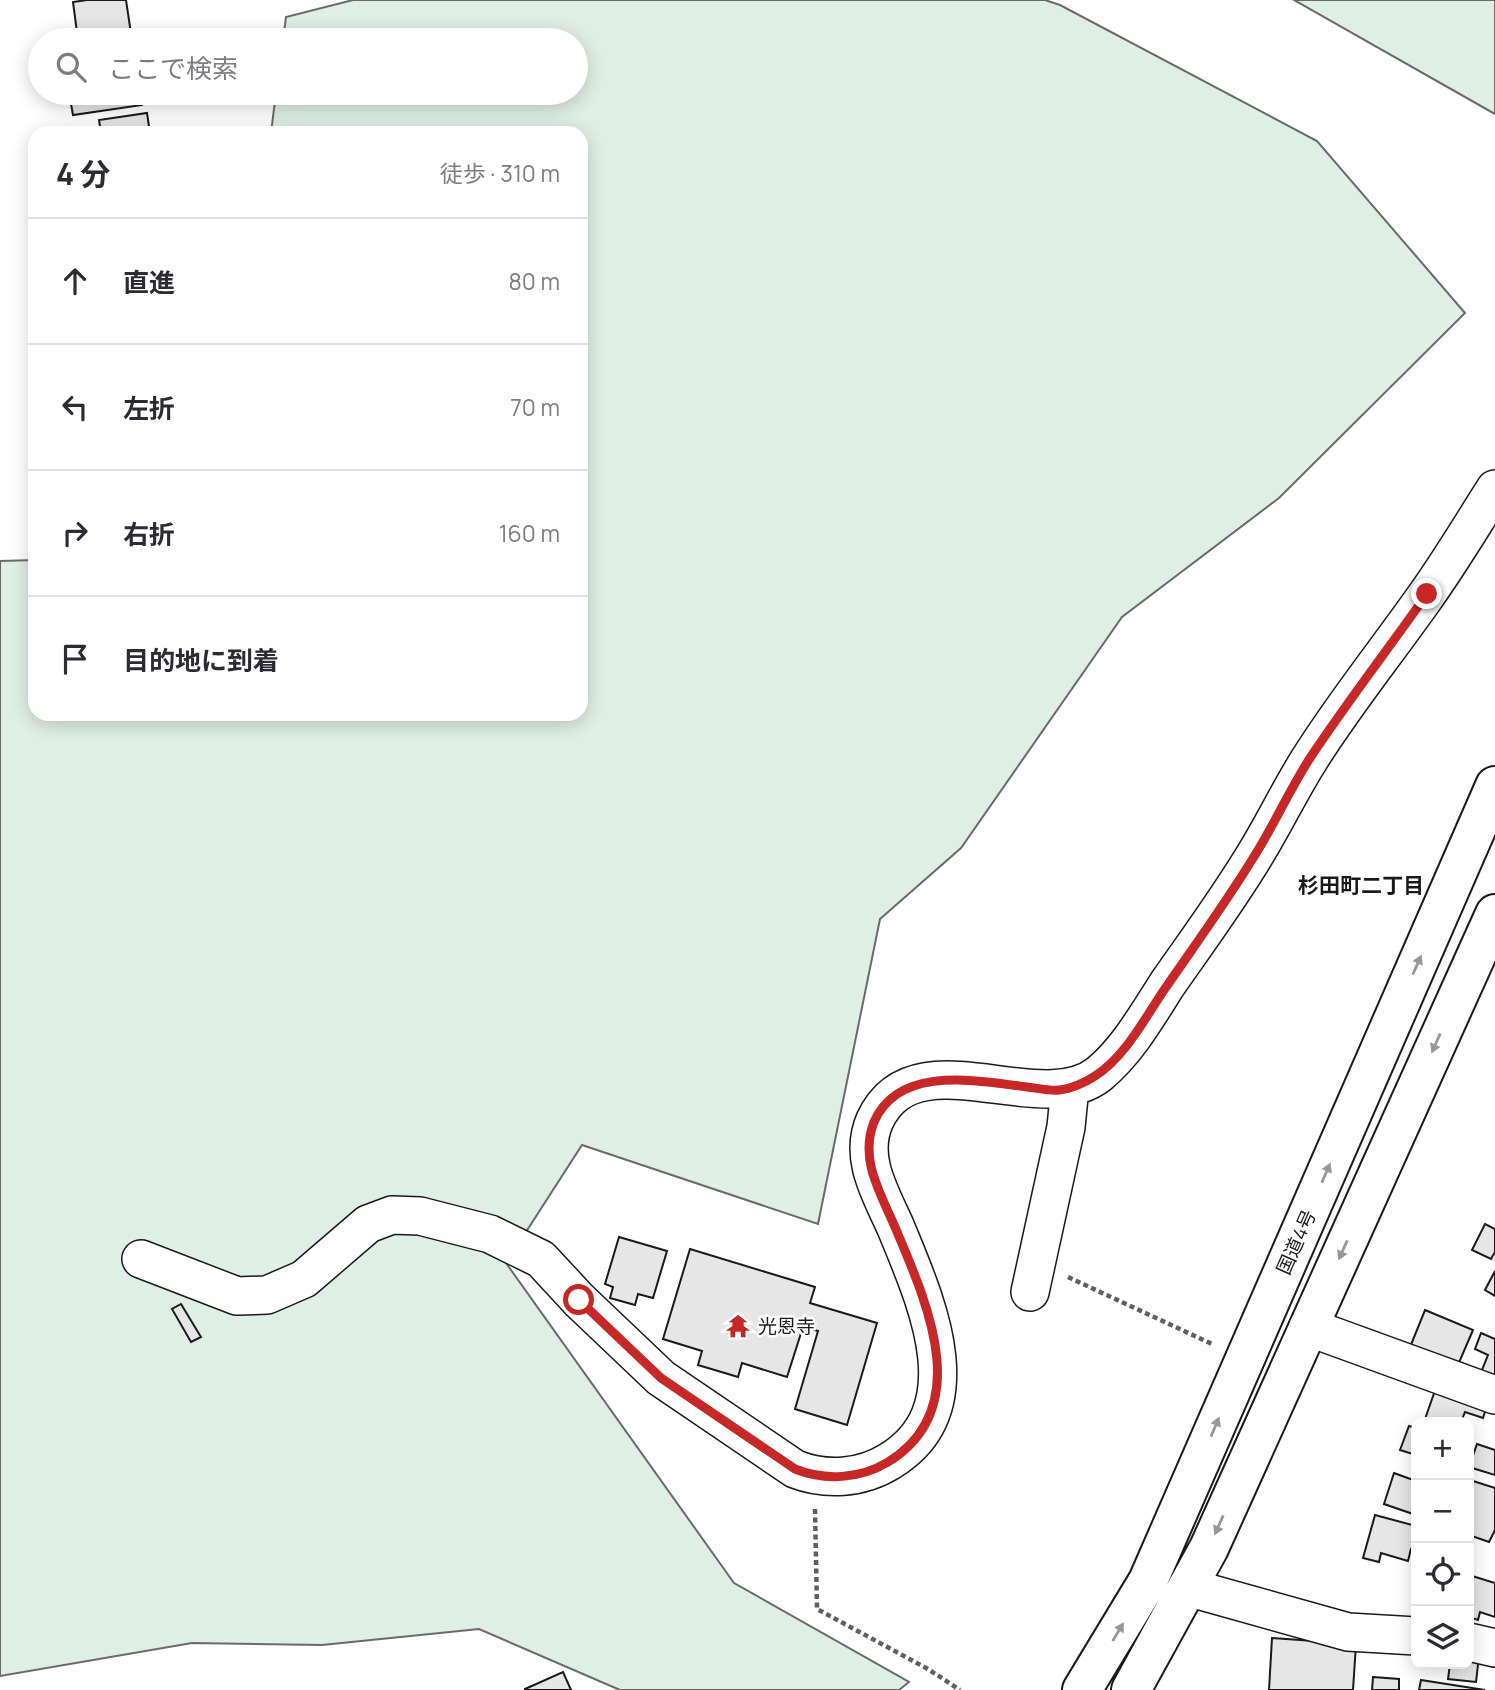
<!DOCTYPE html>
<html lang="ja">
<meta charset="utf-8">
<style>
:root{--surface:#fff;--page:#f7f7f7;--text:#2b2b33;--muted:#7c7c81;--line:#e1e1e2}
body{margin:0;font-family:Manrope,"Noto Sans JP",sans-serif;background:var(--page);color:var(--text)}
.controls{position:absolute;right:21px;bottom:21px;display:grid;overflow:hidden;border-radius:14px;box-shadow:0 4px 18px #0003}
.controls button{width:63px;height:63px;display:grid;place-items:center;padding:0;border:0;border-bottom:2px solid var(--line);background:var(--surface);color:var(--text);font:35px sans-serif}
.stop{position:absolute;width:21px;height:21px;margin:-16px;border:5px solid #c62828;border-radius:50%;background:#fff}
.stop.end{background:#c62828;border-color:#fff;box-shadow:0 2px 7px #0008}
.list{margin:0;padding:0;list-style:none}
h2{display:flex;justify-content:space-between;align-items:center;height:91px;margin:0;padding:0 28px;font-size:30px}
h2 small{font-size:23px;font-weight:400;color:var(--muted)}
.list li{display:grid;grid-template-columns:46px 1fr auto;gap:21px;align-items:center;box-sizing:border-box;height:126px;padding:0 28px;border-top:2px solid var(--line)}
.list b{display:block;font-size:26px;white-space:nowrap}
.list em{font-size:23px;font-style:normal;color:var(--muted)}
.icon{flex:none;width:38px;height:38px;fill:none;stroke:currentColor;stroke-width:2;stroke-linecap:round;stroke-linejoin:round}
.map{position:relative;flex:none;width:1495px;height:1690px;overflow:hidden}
.search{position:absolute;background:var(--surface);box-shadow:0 4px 18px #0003;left:28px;top:28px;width:560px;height:77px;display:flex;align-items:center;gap:18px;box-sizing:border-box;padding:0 24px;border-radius:38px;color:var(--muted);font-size:26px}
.panel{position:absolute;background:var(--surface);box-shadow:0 4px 18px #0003;left:28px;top:126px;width:560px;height:595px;border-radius:21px}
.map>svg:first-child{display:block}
</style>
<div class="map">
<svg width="1495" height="1690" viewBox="0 0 1495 1690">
<rect width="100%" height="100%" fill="#fff"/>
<path fill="#e0efe3" stroke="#6a6a6a" stroke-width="2" d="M353,0H1045L1060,5L1317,141L1465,313L1279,498L1122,617L961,848L880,919L818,1224L582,1145L506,1263L734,1583L909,1682L899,1690H620L479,1629L322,1645L192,1643L0,1676V561L35,560V714H581V133H271L276,93H576V40H283L286,17Z
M1294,0H1495V114Z"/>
<path fill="#e6e6e6" stroke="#1a1a1a" stroke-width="2" d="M87,0H126L132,40H78L73,2Z
M69,93H140L142,105L73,115Z
M147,113L150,133H101L99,120Z
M1485,1224L1495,1229V1252L1491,1259L1472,1250Z
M619,1237L667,1251L653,1298L638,1294L635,1305L610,1298L613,1287L605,1284Z
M690,1249L815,1287L810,1303L877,1323L847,1425L795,1409L818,1331L803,1327L787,1377L742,1363L738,1377L698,1365L702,1351L663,1339Z
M1495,1271V1296L1485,1290Z
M181,1304L201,1337L191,1342L172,1309Z
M1425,1310L1473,1330L1455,1372L1408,1352Z
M1481,1333L1495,1339V1381L1480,1375L1488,1355L1475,1349Z
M1438,1382L1489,1399L1483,1418L1465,1412L1461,1422L1425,1419Z
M1409,1426L1416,1428V1455L1400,1450Z
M1477,1444L1495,1450V1475L1469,1467Z
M1394,1473L1416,1481V1515L1384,1504Z
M1470,1480L1495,1488V1530L1489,1542L1469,1535Z
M1375,1515L1416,1526V1550L1411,1549L1408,1561L1381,1553L1379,1562L1363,1558Z
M1469,1575L1495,1583V1617L1480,1612L1478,1620L1469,1617Z
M1272,1638L1356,1644L1353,1690H1269Z
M1469,1654L1479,1656L1476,1682L1448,1679L1450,1664H1469Z
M563,1672L571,1690H525V1689Z
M1373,1677L1399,1679V1690H1372Z
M1421,1680L1485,1690H1419Z"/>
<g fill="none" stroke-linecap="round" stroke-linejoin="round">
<g stroke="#1a1a1a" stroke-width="40">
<path id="minor" d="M141,1259L237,1296L267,1295L304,1279L368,1224L392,1215L420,1216L490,1234L541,1259L579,1300L661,1378L795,1469C826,1481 861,1479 890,1461C976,1408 925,1299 896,1228C881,1194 858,1158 875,1120C915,1034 1040,1121 1099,1074C1128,1050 1148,1014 1168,983C1198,940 1229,898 1256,853C1275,822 1290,790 1309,760C1344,704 1387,651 1425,597C1450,562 1472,525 1495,489
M1030,1292L1066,1127L1070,1087
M1308,1327L1495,1395
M1187,1587L1348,1632L1416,1636
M1469,1642L1495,1648"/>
</g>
<g stroke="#1a1a1a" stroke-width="42">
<path id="highway" d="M1082,1690L1148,1581L1495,786
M1131,1690L1209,1548L1495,914"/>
</g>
<path stroke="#5f5f5f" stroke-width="4.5" stroke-dasharray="5 3.5" stroke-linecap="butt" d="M1068,1277L1212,1344
M815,1509L817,1609L928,1669L960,1690"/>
<use href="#minor" stroke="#fff" stroke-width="37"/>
<use href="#highway" stroke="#fff" stroke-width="38"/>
</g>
<defs><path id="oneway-solid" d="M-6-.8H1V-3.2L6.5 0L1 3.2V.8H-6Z" transform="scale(1.75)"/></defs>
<g fill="#989898">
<use href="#oneway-solid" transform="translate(1417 965) rotate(-66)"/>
<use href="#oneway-solid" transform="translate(1436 1043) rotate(114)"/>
<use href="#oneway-solid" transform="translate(1326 1173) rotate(-66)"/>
<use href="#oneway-solid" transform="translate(1343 1250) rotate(114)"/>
<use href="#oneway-solid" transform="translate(1215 1427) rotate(-67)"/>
<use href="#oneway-solid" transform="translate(1219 1525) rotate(114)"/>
<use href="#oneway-solid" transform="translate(1118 1632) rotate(-59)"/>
</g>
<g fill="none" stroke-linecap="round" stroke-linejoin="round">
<path stroke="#c62828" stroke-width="9" d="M579,1300L661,1378L795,1469C825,1481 860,1479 888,1462C976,1408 926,1301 895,1227C881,1194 859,1160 874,1122C899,1064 978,1081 1027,1087C1037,1088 1049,1091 1059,1090C1071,1089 1086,1082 1095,1076C1125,1057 1145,1018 1164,990C1195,945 1227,901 1255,855C1275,823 1290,789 1310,758C1347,702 1389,648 1427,594"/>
</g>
<defs>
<g id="temple-bare" transform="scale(1.89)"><path d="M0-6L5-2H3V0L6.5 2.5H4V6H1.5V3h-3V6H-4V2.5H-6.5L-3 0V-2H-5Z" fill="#c62828" stroke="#fff" stroke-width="2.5" paint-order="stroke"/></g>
</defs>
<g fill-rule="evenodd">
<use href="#temple-bare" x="738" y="1326"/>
</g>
<g text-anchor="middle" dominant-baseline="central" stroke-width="5" stroke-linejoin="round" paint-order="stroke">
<g font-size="19" fill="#1a1a1a" stroke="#fff">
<text transform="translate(1296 1242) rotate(-66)">国道4号</text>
</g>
<g font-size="19" fill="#1a1a1a" stroke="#fff" text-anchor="start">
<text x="758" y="1326">光恩寺</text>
</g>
<g font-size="21" font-weight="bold" fill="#1a1a1a" stroke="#fff">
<text x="1361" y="885">杉田町二丁目</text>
</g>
</g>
</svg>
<div class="controls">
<button>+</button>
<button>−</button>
<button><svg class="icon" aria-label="locate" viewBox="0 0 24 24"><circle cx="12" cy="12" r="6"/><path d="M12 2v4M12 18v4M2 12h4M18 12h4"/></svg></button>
<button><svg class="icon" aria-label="layers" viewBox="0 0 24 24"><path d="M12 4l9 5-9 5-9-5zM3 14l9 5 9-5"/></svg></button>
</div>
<div class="stop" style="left:579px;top:1300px"></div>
<div class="stop end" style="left:1427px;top:594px"></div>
<div class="search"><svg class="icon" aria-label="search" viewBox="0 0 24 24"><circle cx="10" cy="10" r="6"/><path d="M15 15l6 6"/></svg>ここで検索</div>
<section class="panel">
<h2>4 分<small>徒歩 · 310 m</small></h2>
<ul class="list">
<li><svg class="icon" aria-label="ahead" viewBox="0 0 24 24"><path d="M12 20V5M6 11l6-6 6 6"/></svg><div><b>直進</b></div><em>80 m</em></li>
<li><svg class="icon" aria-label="left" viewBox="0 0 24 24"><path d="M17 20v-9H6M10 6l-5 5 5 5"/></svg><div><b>左折</b></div><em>70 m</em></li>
<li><svg class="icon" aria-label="right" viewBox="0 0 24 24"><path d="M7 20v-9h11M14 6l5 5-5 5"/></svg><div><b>右折</b></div><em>160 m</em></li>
<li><svg class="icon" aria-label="arrive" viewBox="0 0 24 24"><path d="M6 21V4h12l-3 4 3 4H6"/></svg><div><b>目的地に到着</b></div></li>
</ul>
</section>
</div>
